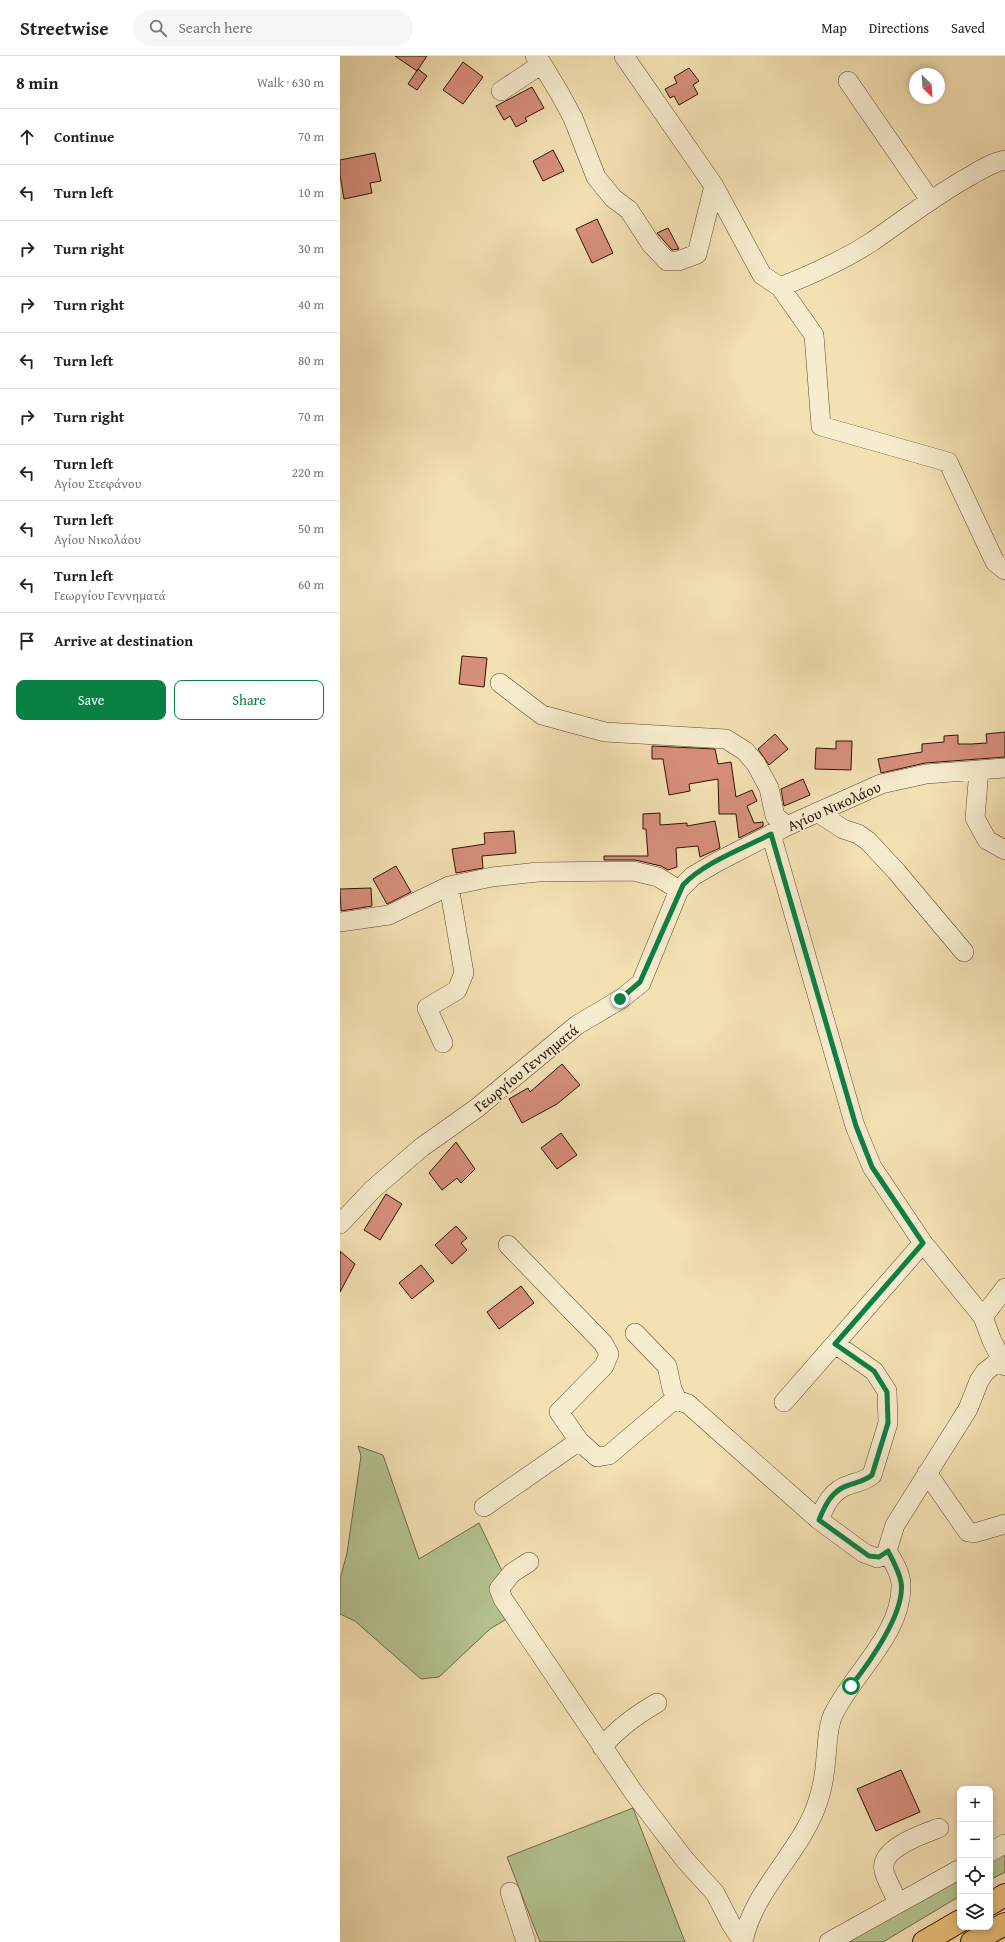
<!DOCTYPE html>
<meta charset="utf-8">
<style>
:root{--surface:#fff;--page:#f6f6f6;--text:#222;--muted:#767676;--line:#e0e0e0;--accent:#0b8043}
body{margin:0;font-family:"Gentium Book Plus",serif;background:var(--page);color:var(--text)}
.controls{position:absolute;right:12px;bottom:12px;display:grid;overflow:hidden;border-radius:8px;box-shadow:0 2px 6px #0003}
.controls button{width:36px;height:36px;display:grid;place-items:center;padding:0;border:0;border-bottom:1px solid var(--line);background:var(--surface);color:var(--text);font:20px sans-serif}
.compass{position:absolute;left:569px;top:12px;width:36px;height:36px;border-radius:50%;background:var(--surface);box-shadow:0 2px 6px #0003;rotate:155deg}
.stop{position:absolute;width:12px;height:12px;margin:-9px;border:3px solid #0b8043;border-radius:50%;background:#fff}
.stop.end{background:#0b8043;border-color:#fff;box-shadow:0 1px 4px #0008}
.list{margin:0;padding:0;list-style:none}
h2{display:flex;justify-content:space-between;align-items:center;height:52px;margin:0;padding:0 16px;font-size:17px}
h2 small{font-size:13px;font-weight:400;color:var(--muted)}
.list li{display:grid;grid-template-columns:26px 1fr auto;gap:12px;align-items:center;box-sizing:border-box;height:56px;padding:0 16px;border-top:1px solid var(--line)}
.list b{display:block;font-size:15px;white-space:nowrap}
.list p{margin:0;font-size:13px;white-space:nowrap;color:var(--muted)}
.list em{font-size:13px;font-style:normal;color:var(--muted)}
.actions{display:flex;gap:8px;padding:12px 16px}
.actions a{flex:1;padding:9px 0;border:1px solid var(--accent);border-radius:8px;text-align:center;font-size:14px;color:var(--accent)}
.actions .main{background:var(--accent);color:#fff}
.icon{flex:none;width:22px;height:22px;fill:none;stroke:currentColor;stroke-width:2;stroke-linecap:round;stroke-linejoin:round}
.map{position:relative;flex:none;width:665px;height:1886px;overflow:hidden}
header{display:flex;align-items:center;gap:24px;box-sizing:border-box;height:56px;padding:0 20px;background:var(--surface);border-bottom:1px solid var(--line)}
header strong{font-size:19px}
nav{display:flex;gap:22px;margin-inline-start:auto;font-size:14px}
.search{width:280px;height:36px;background:var(--page);display:flex;align-items:center;gap:10px;box-sizing:border-box;padding:0 14px;border-radius:22px;color:var(--muted);font-size:15px}
main{display:flex}
aside{flex:1;background:var(--surface)}
.map>svg:first-child{display:block}
</style>
<header>
<strong>Streetwise</strong>
<div class="search"><svg class="icon" aria-label="search" viewBox="0 0 24 24"><circle cx="10" cy="10" r="6"/><path d="M15 15l6 6"/></svg>Search here</div>
<nav><a>Map</a><a>Directions</a><a>Saved</a></nav>
</header>
<main>
<aside>
<h2>8 min<small>Walk · 630 m</small></h2>
<ul class="list">
<li><svg class="icon" aria-label="ahead" viewBox="0 0 24 24"><path d="M12 20V5M6 11l6-6 6 6"/></svg><div><b>Continue</b></div><em>70 m</em></li>
<li><svg class="icon" aria-label="left" viewBox="0 0 24 24"><path d="M17 20v-9H6M10 6l-5 5 5 5"/></svg><div><b>Turn left</b></div><em>10 m</em></li>
<li><svg class="icon" aria-label="right" viewBox="0 0 24 24"><path d="M7 20v-9h11M14 6l5 5-5 5"/></svg><div><b>Turn right</b></div><em>30 m</em></li>
<li><svg class="icon" aria-label="right" viewBox="0 0 24 24"><path d="M7 20v-9h11M14 6l5 5-5 5"/></svg><div><b>Turn right</b></div><em>40 m</em></li>
<li><svg class="icon" aria-label="left" viewBox="0 0 24 24"><path d="M17 20v-9H6M10 6l-5 5 5 5"/></svg><div><b>Turn left</b></div><em>80 m</em></li>
<li><svg class="icon" aria-label="right" viewBox="0 0 24 24"><path d="M7 20v-9h11M14 6l5 5-5 5"/></svg><div><b>Turn right</b></div><em>70 m</em></li>
<li><svg class="icon" aria-label="left" viewBox="0 0 24 24"><path d="M17 20v-9H6M10 6l-5 5 5 5"/></svg><div><b>Turn left</b><p>Αγίου Στεφάνου</p></div><em>220 m</em></li>
<li><svg class="icon" aria-label="left" viewBox="0 0 24 24"><path d="M17 20v-9H6M10 6l-5 5 5 5"/></svg><div><b>Turn left</b><p>Αγίου Νικολάου</p></div><em>50 m</em></li>
<li><svg class="icon" aria-label="left" viewBox="0 0 24 24"><path d="M17 20v-9H6M10 6l-5 5 5 5"/></svg><div><b>Turn left</b><p>Γεωργίου Γεννηματά</p></div><em>60 m</em></li>
<li><svg class="icon" aria-label="arrive" viewBox="0 0 24 24"><path d="M6 21V4h12l-3 4 3 4H6"/></svg><div><b>Arrive at destination</b></div></li>
</ul>
<div class="actions"><a class="main">Save</a><a>Share</a></div>
</aside>
<div class="map">
<svg width="665" height="1886" viewBox="0 0 665 1886">
<rect width="100%" height="100%" fill="#f3e1b3"/>
<filter id="stains"><feTurbulence type="fractalNoise" baseFrequency=".005" numOctaves="4"/><feColorMatrix values="0 0 0 0 .2 0 0 0 0 .09 0 0 0 0 .02 0 0 0 .5 -.17"/></filter>
<radialGradient id="worn" r=".72"><stop offset=".6" stop-color="#630" stop-opacity="0"/><stop offset="1" stop-color="#630" stop-opacity=".3"/></radialGradient>
<path fill="#b5c491" stroke="#736b4a" d="M18,1390L43,1399L79,1503L139,1467L162,1515L170,1561L150,1573L99,1621L81,1623L15,1565L0,1558V1523L7,1497L21,1400Z
M293,1752L345,1886H200L167,1801Z
M665,1791V1816L650,1824V1800Z
M620,1816V1840L543,1886H500Z"/>
<path fill="#d78f7b" stroke="#311203" d="M55,0H87L77,15Z
M123,6L143,21L123,48L103,34Z
M349,12L359,25L353,29L358,38L339,49L334,40L330,42L325,33L337,27L334,21Z
M78,13L87,20L77,34L68,28Z
M192,31L204,52L185,62L187,65L176,71L170,60L164,64L156,50Z
M213,94L224,115L203,125L193,105Z
M35,97L41,125L30,127L32,137L4,143L0,119V104Z
M257,163L273,197L252,207L236,173Z
M328,172L339,193L332,194L317,177Z
M122,600L147,602L144,631L119,628Z
M665,676V701L585,707L541,717L538,703L582,696V688L604,686V680L618,679V688H631L647,687L646,678Z
M435,678L448,693L429,709L418,693Z
M496,685H512L511,714L475,713L476,692L496,693Z
M312,690L375,693L378,708L391,706L396,741L412,734L417,745L407,750L414,767L423,766V770L399,782L396,758H379L378,723L349,728L350,735L329,739L323,703H312Z
M463,723L470,739L444,750L441,733Z
M320,757V769L347,767V770L375,765L380,792L360,801L358,790L336,792L337,811L328,814L321,810L295,804H264V800H308L306,773H303V758Z
M174,775L176,797L142,800L143,812L116,817L112,793L145,788L144,777Z
M56,810L71,836L47,848L33,823Z
M31,832L32,850L1,855L0,833Z
M222,1008L240,1029L217,1048L182,1067L169,1043L188,1032L190,1036Z
M221,1077L237,1099L217,1113L201,1092Z
M116,1086L135,1113L121,1127L117,1122L102,1134L89,1117Z
M46,1138L62,1148L40,1184L24,1174Z
M116,1170L127,1182L121,1187L127,1194L112,1208L95,1189Z
M0,1195L15,1208L0,1236Z
M81,1209L94,1225L72,1243L59,1227Z
M181,1230L194,1247L159,1273L147,1256Z
M561,1714L580,1756L536,1775L517,1733Z"/>
<g fill="none" stroke-linecap="round" stroke-linejoin="round">
<g stroke="#62462f" stroke-width="20">
<path id="minor" d="M195,0L202,8L220,38L233,62L256,121L273,142L289,154L311,188L327,205H338L357,198L374,130
M284,0L374,130L422,219L440,231C473,218 504,204 533,185C566,162 597,138 632,119C642,113 653,106 665,104
M508,25L590,144
M161,35L202,8
M440,231L474,279L481,370L608,406L655,506L665,514
M160,627L202,659L265,676L386,683L405,695L416,708L429,732L435,760L447,770
M639,714L635,762L647,784L665,794
M477,756L503,773L518,778L528,785L556,815L624,896
M431,778L515,1070L532,1111L583,1187L643,1261L652,1285L665,1310
M0,866L49,859L109,830L152,821L198,816L293,815L318,821L339,834
M103,987L87,952L117,934L124,917L109,830
M0,1168L32,1134L82,1091L137,1052L237,969L281,943L301,927L339,834L353,820L377,806L447,770L541,728L586,718L665,712
M168,1189L263,1287L269,1298L264,1310L219,1356L239,1385L257,1401L269,1399L329,1348L337,1344L348,1348L479,1464L524,1497L537,1502L543,1500L547,1495L555,1469L628,1353L639,1325L645,1316L661,1303
M643,1261L665,1232
M295,1277L327,1310L332,1333L337,1344
M444,1346L583,1187
M587,1417L628,1476L634,1477L665,1468
M144,1451L239,1385
M479,1464C485,1449 492,1434 509,1429C517,1426 525,1425 532,1419L548,1367L547,1335L534,1315L495,1288
M189,1506L172,1517L159,1533L163,1543L294,1737L345,1804L375,1837L391,1868L403,1886
M262,1691C278,1672 296,1659 317,1647
M650,1796L665,1788
M170,1836L186,1886
M558,1847C554,1837 547,1826 544,1815C539,1792 583,1778 599,1772
M403,1886C413,1835 458,1799 476,1751C482,1735 485,1718 486,1701C488,1686 487,1672 493,1659C513,1617 562,1578 561,1529C561,1517 553,1505 547,1495
M489,1886L620,1813"/>
</g>
<g stroke="#311203" stroke-width="24">
<path id="highway" d="M650,1848L665,1839
M584,1886L620,1865
M632,1886L665,1868"/>
</g>
<use href="#minor" stroke="#f7ecce" stroke-width="19"/>
<use href="#highway" stroke="#eac07a" stroke-width="22"/>
</g>
<g fill="none" stroke-linecap="round" stroke-linejoin="round">
<path stroke="#0b8043" stroke-width="5" d="M280,943L300,926L343,829C363,807 404,792 431,778L516,1070L532,1111L583,1187L495,1288L534,1315L547,1336L548,1367L532,1419C525,1425 517,1426 509,1429C492,1434 485,1449 479,1464L529,1500L539,1501L548,1495C553,1505 559,1515 561,1526C566,1556 529,1607 511,1630"/>
</g>
<g text-anchor="middle" dominant-baseline="central" stroke-width="3.5" stroke-linejoin="round" paint-order="stroke">
<g font-size="15" fill="#311203" stroke="#f7ecce">
<text transform="translate(494 750) rotate(-24)">Αγίου Νικολάου</text>
<text transform="translate(186 1012) rotate(-39)">Γεωργίου Γεννηματά</text>
</g>
</g>
<rect width="100%" height="100%" filter="url(#stains)"/>
<rect width="100%" height="100%" fill="url(#worn)"/>
</svg>
<div class="controls">
<button>+</button>
<button>−</button>
<button><svg class="icon" aria-label="locate" viewBox="0 0 24 24"><circle cx="12" cy="12" r="6"/><path d="M12 2v4M12 18v4M2 12h4M18 12h4"/></svg></button>
<button><svg class="icon" aria-label="layers" viewBox="0 0 24 24"><path d="M12 4l9 5-9 5-9-5zM3 14l9 5 9-5"/></svg></button>
</div>
<svg class="compass" viewBox="-18 -18 36 36"><path d="M0-13l5 13h-10z" fill="#e53935"/><path d="M0 13l5-13h-10z" fill="#767676"/></svg>
<div class="stop" style="left:511px;top:1630px"></div>
<div class="stop end" style="left:280px;top:943px"></div>
</div>
</main>
